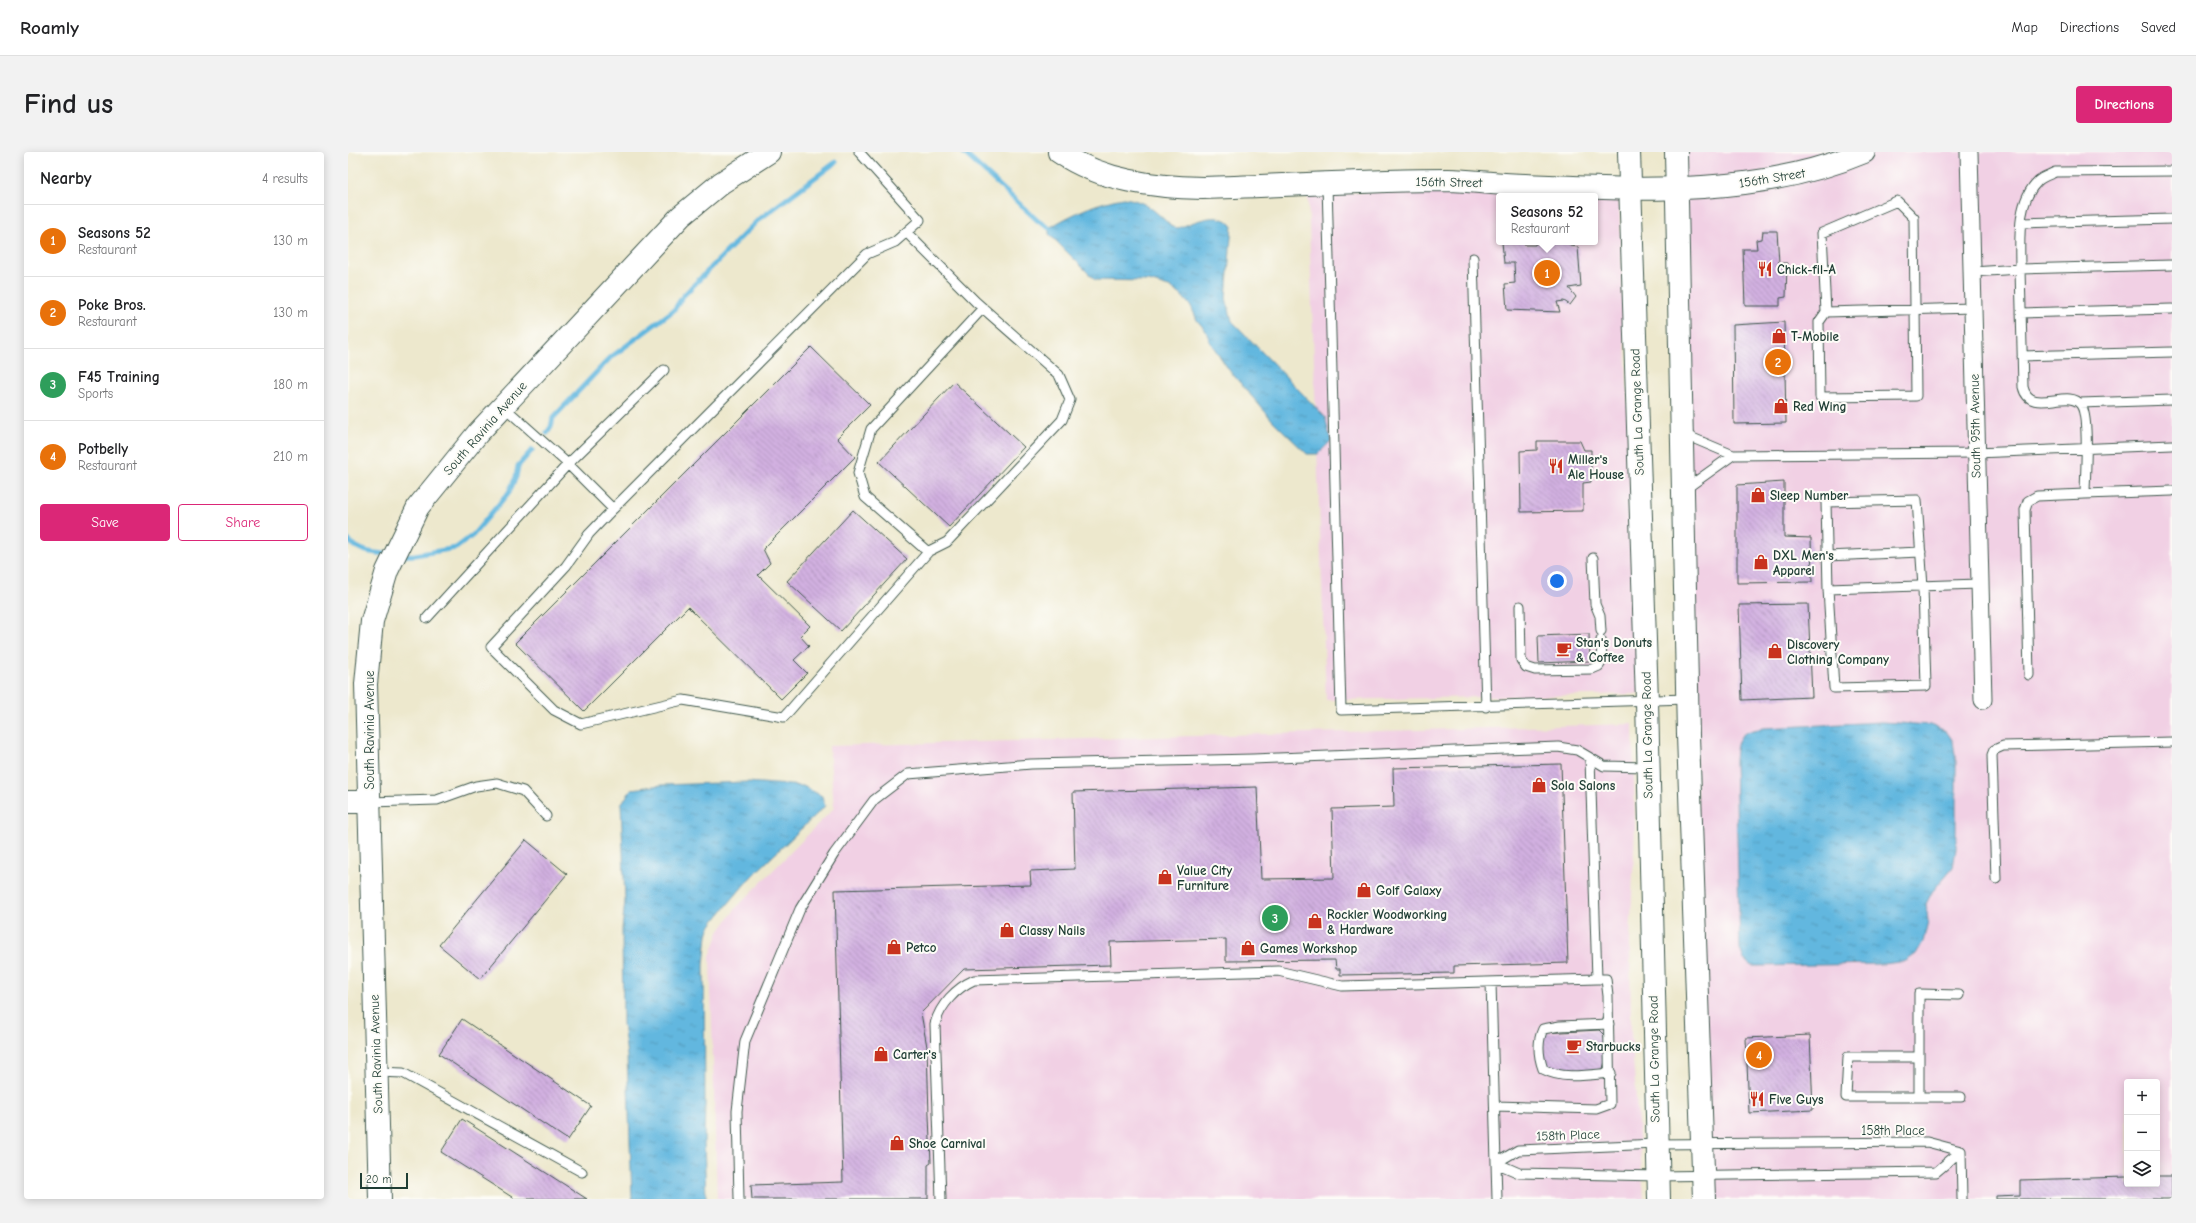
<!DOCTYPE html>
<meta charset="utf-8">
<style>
:root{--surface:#fff;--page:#f2f2f2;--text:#202124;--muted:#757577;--line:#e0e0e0;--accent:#db2777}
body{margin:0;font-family:"Comic Neue",sans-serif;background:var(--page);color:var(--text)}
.controls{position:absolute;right:12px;bottom:12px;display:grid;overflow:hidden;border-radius:4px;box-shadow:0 2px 10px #0003}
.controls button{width:36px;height:36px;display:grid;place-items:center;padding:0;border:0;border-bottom:1px solid var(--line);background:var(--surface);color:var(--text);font:20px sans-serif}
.scale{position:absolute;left:12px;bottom:10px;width:48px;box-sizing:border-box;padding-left:4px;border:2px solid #1f3d34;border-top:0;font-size:11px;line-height:14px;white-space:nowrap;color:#1f3d34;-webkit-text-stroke:3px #fdfcf7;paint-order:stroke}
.you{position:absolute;left:1209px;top:429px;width:14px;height:14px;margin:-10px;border:3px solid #fff;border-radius:50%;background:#1a73e8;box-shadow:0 0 0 6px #1a73e833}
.badge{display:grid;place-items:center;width:26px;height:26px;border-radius:50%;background:var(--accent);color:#fff;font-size:13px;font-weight:700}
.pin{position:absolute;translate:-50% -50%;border:2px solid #fff;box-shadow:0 1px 4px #0006}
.popup{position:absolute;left:1148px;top:41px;width:102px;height:52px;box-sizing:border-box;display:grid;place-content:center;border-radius:4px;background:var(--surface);filter:drop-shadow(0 1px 3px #0005);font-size:13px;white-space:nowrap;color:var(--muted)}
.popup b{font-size:15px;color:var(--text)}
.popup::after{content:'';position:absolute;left:50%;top:100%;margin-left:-8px;border:8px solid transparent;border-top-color:var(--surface)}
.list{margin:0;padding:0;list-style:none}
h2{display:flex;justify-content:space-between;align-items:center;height:52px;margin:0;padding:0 16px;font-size:17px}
h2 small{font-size:13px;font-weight:400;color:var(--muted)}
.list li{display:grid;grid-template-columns:26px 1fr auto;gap:12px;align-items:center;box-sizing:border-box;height:72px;padding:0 16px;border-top:1px solid var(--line)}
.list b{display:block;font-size:15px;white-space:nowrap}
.list p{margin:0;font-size:13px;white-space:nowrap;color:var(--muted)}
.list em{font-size:13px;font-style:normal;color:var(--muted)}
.actions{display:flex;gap:8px;padding:12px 16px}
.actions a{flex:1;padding:9px 0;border:1px solid var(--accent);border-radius:4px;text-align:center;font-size:14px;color:var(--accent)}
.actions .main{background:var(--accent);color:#fff}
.icon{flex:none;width:22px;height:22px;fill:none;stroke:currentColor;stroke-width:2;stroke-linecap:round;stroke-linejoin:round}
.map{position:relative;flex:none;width:1824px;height:1047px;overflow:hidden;border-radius:4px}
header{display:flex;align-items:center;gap:24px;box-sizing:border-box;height:56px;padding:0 20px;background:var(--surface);border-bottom:1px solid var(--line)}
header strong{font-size:19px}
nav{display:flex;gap:22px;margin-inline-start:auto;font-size:14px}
.intro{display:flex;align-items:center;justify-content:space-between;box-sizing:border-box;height:96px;padding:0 24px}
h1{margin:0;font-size:28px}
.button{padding:10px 18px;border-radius:4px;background:var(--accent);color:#fff;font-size:14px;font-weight:700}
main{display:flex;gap:24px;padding:0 24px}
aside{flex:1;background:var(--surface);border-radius:4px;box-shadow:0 2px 10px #0003}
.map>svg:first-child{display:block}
</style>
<header>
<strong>Roamly</strong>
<nav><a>Map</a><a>Directions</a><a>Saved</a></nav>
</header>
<div class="intro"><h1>Find us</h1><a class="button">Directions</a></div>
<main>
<aside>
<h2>Nearby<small>4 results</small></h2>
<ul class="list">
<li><span class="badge" style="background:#e8710a">1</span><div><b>Seasons 52</b><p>Restaurant</p></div><em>130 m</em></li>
<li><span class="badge" style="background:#e8710a">2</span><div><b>Poke Bros.</b><p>Restaurant</p></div><em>130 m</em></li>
<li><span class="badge" style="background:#2e9e5b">3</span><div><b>F45 Training</b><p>Sports</p></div><em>180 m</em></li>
<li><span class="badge" style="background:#e8710a">4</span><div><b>Potbelly</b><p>Restaurant</p></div><em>210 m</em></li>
</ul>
<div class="actions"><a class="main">Save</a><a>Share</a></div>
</aside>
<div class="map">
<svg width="1824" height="1047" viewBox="0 0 1824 1047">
<defs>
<pattern id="water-ripples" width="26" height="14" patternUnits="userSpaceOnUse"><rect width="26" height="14" fill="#62b7df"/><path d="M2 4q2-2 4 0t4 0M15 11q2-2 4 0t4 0" fill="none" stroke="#5096b6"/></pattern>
<pattern id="building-back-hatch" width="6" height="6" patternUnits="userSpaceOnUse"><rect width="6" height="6" fill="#d2b0e1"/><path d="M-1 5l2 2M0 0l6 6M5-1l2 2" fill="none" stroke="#aa90b7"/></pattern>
</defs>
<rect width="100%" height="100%" fill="#fdfcf7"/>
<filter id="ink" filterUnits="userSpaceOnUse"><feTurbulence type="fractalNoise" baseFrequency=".025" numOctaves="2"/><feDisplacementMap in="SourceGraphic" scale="8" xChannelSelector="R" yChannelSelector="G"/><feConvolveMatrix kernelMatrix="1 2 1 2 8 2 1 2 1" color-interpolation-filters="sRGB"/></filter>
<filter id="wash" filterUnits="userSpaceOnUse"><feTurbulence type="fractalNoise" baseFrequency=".012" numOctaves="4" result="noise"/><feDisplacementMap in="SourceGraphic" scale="16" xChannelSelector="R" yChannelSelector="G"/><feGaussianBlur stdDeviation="0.9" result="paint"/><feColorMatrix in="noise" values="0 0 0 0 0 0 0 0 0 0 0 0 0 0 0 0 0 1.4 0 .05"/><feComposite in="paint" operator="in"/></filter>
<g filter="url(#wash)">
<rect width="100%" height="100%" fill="#ede8cd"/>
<path fill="#f1d0e4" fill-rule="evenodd" d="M1331,0H1824V1047H1360ZM1779,930H1809V1032H1779Z
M1104,37L1235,44H1151V90H1247V45L1271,46L1292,542L978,548L960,43Z
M1285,572L1287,675L1282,790L1283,880L1296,1047H369L362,804L371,780L388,756L486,656L481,594Z"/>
<path fill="url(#water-ripples)" stroke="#407a8a" d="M776,46C799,49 808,60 824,75L830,76C848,70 868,58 884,73L878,146L884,169L977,265L983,289L970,302H959L925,269L881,218L862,190L858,179L849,168L843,154L832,142L821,135L801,129L747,128L701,82V76C724,62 749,50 776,46Z
M1533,570L1583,573L1598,579L1605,589L1608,610V697L1605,715L1584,740L1578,752L1580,769L1575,790L1568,802L1558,809L1536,812L1405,814L1396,808L1392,797L1387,609C1389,584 1391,580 1416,576Z
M399,630L455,634L474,644L477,654L401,727L370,764L361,776L359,783L356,813L357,952L356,989L358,1047H284L279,904L275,872L274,777L277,749L273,652L284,637L314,633Z"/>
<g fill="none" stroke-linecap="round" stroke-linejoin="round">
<path stroke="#62b7df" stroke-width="5" d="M615,0L690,69L701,76
M199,281L203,275L205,266L262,206L326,158L335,144L409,69L488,10
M0,388C12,400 24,401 40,402
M52,404L67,403L108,396L125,383L161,340L168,325L170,314L184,298"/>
</g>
<g id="blocks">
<path fill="url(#building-back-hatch)" d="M1415,79H1429L1431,111H1439L1438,145L1432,146V154H1397L1395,97H1409L1408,88L1414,87Z
M1154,90H1177V93H1187L1188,90H1221L1222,94L1230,95L1233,134L1221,136L1228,145L1222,153L1216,149L1209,150L1212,160L1159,158L1157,132L1167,131L1166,111H1156Z
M1436,170L1438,271L1386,272L1385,173Z
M463,195L522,253L489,286L507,305L415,397L422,411L410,423L462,474L452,484L461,494L446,508L459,521L433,547L340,455L236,559L167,491Z
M606,230L676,295L601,375L531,310Z
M1189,289H1232L1236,298H1243V330L1235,331V359L1173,360L1172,299L1189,298Z
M1436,330V385L1463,386L1464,430L1389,431V333Z
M505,358L559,407L493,479L439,429Z
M1460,452L1464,545L1394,548L1391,453Z
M1241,482L1242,509L1191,511L1190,484Z
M1213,612L1220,811L1106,814V821L992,823V817H988L987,808L878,809V787L762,790L763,813L616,817L573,861L579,895L581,964L583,1011L580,1013V1047H404L403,1033L495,1030L487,738L683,733L682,719L727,717L725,640L909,635L913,727L986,726L984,657L1046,655L1045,616Z
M178,688L219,722L132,827L91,793Z
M114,867L243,954L220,988L91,902Z
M1251,878L1256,883L1258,905L1255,917L1223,920L1202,917L1196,911L1195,881Z
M1462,883L1465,958L1401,961L1398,886Z
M114,967L239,1047H167L93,1000Z
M1809,1024H1824V1047H1648V1044L1672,1043V1028L1779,1025V1032H1809Z"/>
</g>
</g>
<g filter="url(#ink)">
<use href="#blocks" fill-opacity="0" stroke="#3e574b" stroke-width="1"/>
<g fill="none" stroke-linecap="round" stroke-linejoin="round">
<g stroke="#3e574b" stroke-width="11">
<path id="lane" d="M979,32L993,558L1339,547
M1674,71L1824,67
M1125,106L1138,555
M1624,120L1672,117C1672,89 1668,50 1690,29C1694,25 1701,23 1707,20L1824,19
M1478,160L1471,170L1472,245L1568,244L1566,66L1549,49L1474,81L1478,160L1625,156
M1673,161L1824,157
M1674,204L1824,200
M316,218L220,312L265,357L519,102L547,90L572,68L511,0
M1732,251L1824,248
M1335,282L1385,303L1627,301L1824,293
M1336,338L1385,303
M1737,342L1824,339
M265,357L241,382L218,414L143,495L206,558L233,572L335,548L436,565L581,399L599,390L714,268L722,248L711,223L628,150L558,80
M580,400L517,345L510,321L523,277L635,156
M1479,404L1573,400
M1245,406L1247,452L1252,464L1253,479
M1480,437L1478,350L1569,348L1575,435L1578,534L1486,536L1480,437L1631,432
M1172,454L1173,508L1178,515L1187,518L1244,517L1251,514L1254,509L1253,488
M79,466L220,312L155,254
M1681,523L1677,358L1680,349L1689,344L1737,342C1737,324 1742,266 1733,253C1721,235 1682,265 1675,235L1672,117L1824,113
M21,650L89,648L128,634L149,631L175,639L198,664
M1648,727L1644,603L1646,598L1655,594L1824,590
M1143,830L1149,1047
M1611,843L1571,842V905H1500L1498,945H1613
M1261,872L1212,874L1195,877C1189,890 1190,903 1195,917C1215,928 1240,923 1263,921
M1571,905V945
M29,920L55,921L234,1020
M1147,954L1248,957L1262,952L1260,844L1258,827H1249
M1613,999L1614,1047
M1148,1011L1171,1021L1310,1024L1588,1020L1613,999
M1148,1011L1170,998L1308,992L1579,990L1613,999
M391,1047L389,959L397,889L452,757L486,702L526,648L560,622L683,612L905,607L1210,595L1229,598L1256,614L1299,615
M593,1047L587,872C592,853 608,836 626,828L930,819L994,834L1249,827L1242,606"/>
</g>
<g stroke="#3e574b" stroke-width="19">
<path id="street" d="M1621,0L1635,548"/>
</g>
<g stroke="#3e574b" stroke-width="24">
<path id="secondary" d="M711,0C753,29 806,35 855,36C937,34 1018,28 1100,28C1125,29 1151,32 1177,33C1290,38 1410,45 1516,0
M0,650H21
M32,1047L18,532L24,469L39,419L70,355L130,281L333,64L373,31L421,0"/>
</g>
<g stroke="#3e574b" stroke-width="24">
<path id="highway" d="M1281,0L1299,549L1311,1047
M1328,0L1340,583L1356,1047"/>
</g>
<use href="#lane" stroke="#fff" stroke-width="9"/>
<use href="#street" stroke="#fff" stroke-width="17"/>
<use href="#secondary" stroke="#fff" stroke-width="22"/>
<use href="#highway" stroke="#fff" stroke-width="22"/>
</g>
</g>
<defs>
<g id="restaurant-bare" transform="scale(1.2)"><path d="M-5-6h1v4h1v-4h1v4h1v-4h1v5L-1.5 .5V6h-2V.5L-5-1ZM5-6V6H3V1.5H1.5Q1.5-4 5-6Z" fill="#c8321e" stroke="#fdfcf7" stroke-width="2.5" paint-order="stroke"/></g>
<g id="shop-bare" transform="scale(1.2)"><path d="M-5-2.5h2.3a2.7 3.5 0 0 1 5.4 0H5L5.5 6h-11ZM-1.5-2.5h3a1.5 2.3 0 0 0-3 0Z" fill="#c8321e" stroke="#fdfcf7" stroke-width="2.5" paint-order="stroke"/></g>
<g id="cafe-bare" transform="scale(1.2)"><path d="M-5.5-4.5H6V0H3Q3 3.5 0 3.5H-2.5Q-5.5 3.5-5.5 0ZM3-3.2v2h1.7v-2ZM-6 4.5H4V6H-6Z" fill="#c8321e" stroke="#fdfcf7" stroke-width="2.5" paint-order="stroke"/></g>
</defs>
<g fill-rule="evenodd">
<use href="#restaurant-bare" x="1417" y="117"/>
<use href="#shop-bare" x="1431" y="184"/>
<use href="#shop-bare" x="1433" y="254"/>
<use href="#restaurant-bare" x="1208" y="314"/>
<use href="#shop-bare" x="1410" y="343"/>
<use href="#shop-bare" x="1413" y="410"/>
<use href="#cafe-bare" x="1216" y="497"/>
<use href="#shop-bare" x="1427" y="499"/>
<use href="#shop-bare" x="1191" y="633"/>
<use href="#shop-bare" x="817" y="725"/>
<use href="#shop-bare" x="1016" y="738"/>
<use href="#shop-bare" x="967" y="769"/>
<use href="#shop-bare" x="659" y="778"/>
<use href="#shop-bare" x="546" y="795"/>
<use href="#shop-bare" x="900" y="796"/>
<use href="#cafe-bare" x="1226" y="894"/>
<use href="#shop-bare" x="533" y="902"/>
<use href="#restaurant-bare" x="1409" y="947"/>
<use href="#shop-bare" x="549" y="991"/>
</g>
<g text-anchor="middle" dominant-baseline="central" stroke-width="4" stroke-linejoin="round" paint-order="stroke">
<g font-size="13" fill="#1f3d34" stroke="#fdfcf7">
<text transform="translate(1424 26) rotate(-9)">156th Street</text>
<text transform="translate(1101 30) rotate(1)">156th Street</text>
<text transform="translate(1289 260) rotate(-92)">South La Grange Road</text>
<text transform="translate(1627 274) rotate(-91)">South 95th Avenue</text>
<text transform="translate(137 276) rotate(-49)">South Ravinia Avenue</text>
<text transform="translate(21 578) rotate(-90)">South Ravinia Avenue</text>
<text transform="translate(1299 583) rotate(-91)">South La Grange Road</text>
<text transform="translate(28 902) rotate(-92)">South Ravinia Avenue</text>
<text transform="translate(1306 907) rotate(-91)">South La Grange Road</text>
<text x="1545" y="978">158th Place</text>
<text transform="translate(1220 983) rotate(-2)">158th Place</text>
</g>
<g font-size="13" font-weight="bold" fill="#1f3d34" stroke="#fdfcf7" text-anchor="start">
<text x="1429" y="117">Chick-fil-A</text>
<text x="1443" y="184">T-Mobile</text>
<text x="1445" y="254">Red Wing</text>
<text x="1220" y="307">Miller's<tspan x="1220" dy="15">Ale House</tspan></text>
<text x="1422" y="343">Sleep Number</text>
<text x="1425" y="403">DXL Men's<tspan x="1425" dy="15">Apparel</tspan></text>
<text x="1228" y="490">Stan's Donuts<tspan x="1228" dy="15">&amp; Coffee</tspan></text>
<text x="1439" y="492">Discovery<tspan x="1439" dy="15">Clothing Company</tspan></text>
<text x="1203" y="633">Sola Salons</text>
<text x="829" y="718">Value City<tspan x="829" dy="15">Furniture</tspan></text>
<text x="1028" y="738">Golf Galaxy</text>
<text x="979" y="762">Rockler Woodworking<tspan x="979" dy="15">&amp; Hardware</tspan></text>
<text x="671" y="778">Classy Nails</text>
<text x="558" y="795">Petco</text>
<text x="912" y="796">Games Workshop</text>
<text x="1238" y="894">Starbucks</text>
<text x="545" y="902">Carter's</text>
<text x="1421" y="947">Five Guys</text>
<text x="561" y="991">Shoe Carnival</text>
</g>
</g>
</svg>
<div class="controls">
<button>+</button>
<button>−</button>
<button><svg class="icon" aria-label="layers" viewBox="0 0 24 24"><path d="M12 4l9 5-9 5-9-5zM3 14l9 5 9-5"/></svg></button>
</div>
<div class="scale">20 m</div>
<div class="you"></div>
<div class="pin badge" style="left:1199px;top:121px;background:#e8710a">1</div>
<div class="popup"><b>Seasons 52</b>Restaurant</div>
<div class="pin badge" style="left:1430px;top:210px;background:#e8710a">2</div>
<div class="pin badge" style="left:927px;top:766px;background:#2e9e5b">3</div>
<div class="pin badge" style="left:1411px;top:903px;background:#e8710a">4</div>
</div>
</main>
